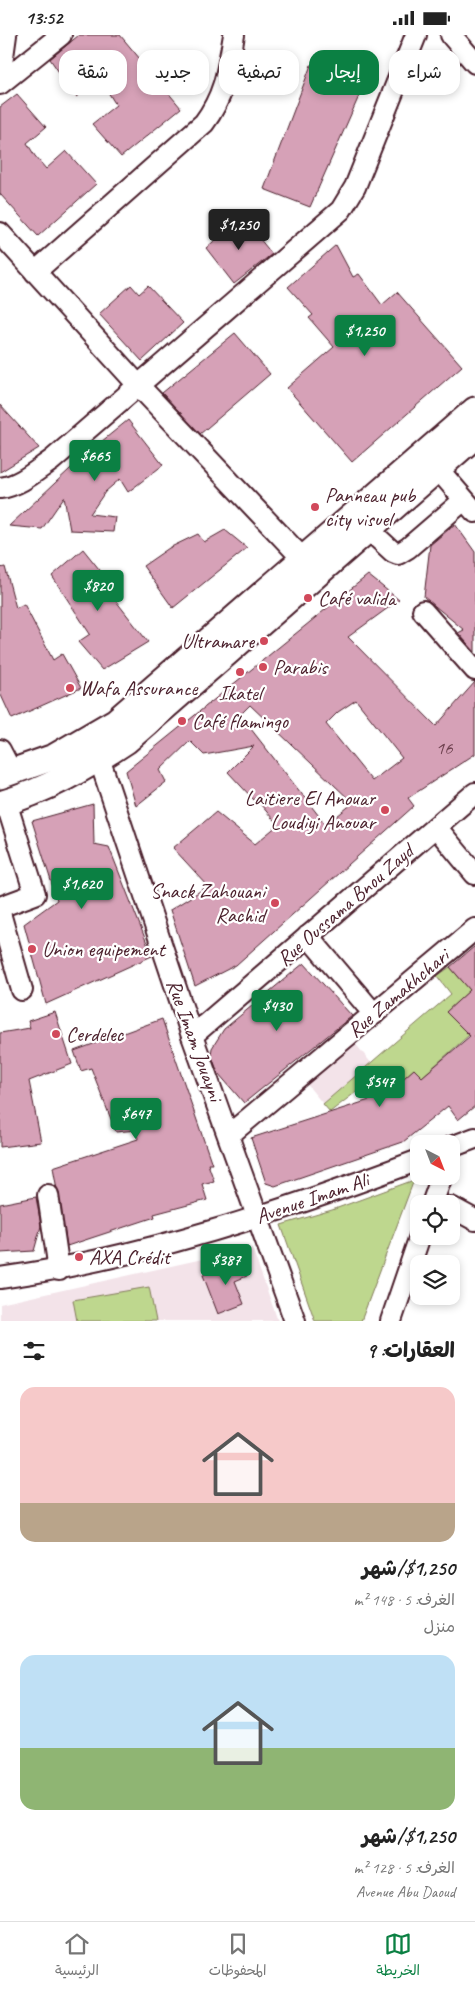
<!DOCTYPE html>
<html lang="ar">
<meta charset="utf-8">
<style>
:root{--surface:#fff;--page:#f2f2f2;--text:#222;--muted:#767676;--line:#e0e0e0;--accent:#0b8043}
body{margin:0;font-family:Caveat,"Playpen Sans Arabic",sans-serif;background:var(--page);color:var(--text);direction:rtl;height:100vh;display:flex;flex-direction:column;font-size:19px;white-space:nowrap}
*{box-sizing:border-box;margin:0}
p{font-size:16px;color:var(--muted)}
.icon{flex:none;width:28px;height:28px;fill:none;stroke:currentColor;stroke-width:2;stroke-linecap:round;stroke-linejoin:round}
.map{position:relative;height:1286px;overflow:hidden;direction:ltr}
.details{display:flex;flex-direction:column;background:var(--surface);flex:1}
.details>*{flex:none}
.guide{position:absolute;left:15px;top:15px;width:445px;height:45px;direction:rtl;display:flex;gap:10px}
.needle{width:32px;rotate:138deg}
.buttons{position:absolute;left:410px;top:1100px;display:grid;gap:10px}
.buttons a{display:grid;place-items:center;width:50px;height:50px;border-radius:10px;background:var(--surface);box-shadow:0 2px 8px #0003;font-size:25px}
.price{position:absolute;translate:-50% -42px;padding:0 11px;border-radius:5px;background:var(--accent);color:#fff;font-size:16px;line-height:32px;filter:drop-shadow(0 1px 2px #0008)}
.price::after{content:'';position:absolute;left:50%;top:30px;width:15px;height:11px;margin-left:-8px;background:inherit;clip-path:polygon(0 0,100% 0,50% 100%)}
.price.on{background:#222;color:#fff}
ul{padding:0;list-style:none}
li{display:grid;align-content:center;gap:10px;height:265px;padding:0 20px}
li span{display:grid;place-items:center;height:155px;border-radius:15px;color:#555}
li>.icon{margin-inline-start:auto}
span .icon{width:90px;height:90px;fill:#fffc;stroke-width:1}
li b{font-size:21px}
h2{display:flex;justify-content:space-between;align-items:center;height:60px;padding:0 20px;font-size:21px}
.chip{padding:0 18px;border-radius:15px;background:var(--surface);box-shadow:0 2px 8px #0003;font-size:18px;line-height:45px}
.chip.on{background:var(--accent);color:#fff}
.status{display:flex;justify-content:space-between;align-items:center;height:35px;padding:0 25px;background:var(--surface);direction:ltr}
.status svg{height:14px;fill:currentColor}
.tabs{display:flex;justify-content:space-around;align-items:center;height:70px;border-top:1px solid var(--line);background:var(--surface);font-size:14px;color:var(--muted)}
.tabs a{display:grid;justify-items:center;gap:2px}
.tabs .on{color:var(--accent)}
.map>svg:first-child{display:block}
</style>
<div class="status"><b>13:52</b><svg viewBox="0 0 49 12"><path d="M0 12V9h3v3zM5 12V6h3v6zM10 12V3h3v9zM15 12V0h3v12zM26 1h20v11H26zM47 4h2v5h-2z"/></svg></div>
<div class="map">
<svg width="475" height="1286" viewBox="0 0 475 1286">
<rect width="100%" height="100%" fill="#fff"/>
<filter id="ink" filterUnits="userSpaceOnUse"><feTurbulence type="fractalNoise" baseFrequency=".02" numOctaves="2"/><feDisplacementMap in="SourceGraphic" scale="10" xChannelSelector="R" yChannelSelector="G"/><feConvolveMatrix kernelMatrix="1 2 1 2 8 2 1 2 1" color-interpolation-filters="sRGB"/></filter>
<g filter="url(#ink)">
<g fill="#f3e3e9">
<polygon points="354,1007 372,1029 323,1069 305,1047"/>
<polygon points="252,1213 278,1286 0,1286 0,1269"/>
</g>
<g fill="#bed78e" stroke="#847b5c">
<polygon points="450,932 470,955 446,977 469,1000 422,1042 414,1034 396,1050 382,1037 330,1077 323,1069 451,959 437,941"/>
<polygon points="414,1145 361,1286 315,1286 281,1190 332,1175"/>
<polygon points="149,1252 156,1286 77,1286 73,1265"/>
</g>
<g fill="#d6a1b7" stroke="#4a1f2b" fill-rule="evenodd">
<polygon points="79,0 120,0 181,73 121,122 92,89 116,70 100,44 76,62 50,24"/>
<polygon points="311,30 371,34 310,172 264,154"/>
<polygon points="17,59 46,92 27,108 35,121 46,134 66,116 96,149 38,201 0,159 0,72"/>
<polygon points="242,182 272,219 234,249 206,213"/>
<polygon points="336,210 353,242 359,239 382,270 397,257 462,331 352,427 287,353 334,312 309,283 313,280 288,252"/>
<polygon points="131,250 139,259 148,251 183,288 142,326 99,279"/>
<polygon points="235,298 270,339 200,399 162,358"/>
<polygon points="0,370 39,413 0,437"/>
<polygon points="128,385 163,430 128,457 120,444 105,457 90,479 115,482 113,497 70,495 64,462 42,494 9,491 85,420"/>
<polygon points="455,489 475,517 475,617 458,598 464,595 424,562 430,510"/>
<polygon points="225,495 247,513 173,573 143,531 169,513 198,499 204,507"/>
<polygon points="83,514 103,539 98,543 148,607 102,635 78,607 90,599 52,541"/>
<polygon points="5,532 16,573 24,569 53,625 62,619 81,653 12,684 0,658 0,533"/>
<path d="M 368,540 L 399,565 L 348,602 L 436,691 L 475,647 L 475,719 L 408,763 L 414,771 L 236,930 L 195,951 L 170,875 L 208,851 L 173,813 L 216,777 L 255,809 L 278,790 L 255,763 L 254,765 L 228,737 L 254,711 L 204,720 L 190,706 L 160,735 L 166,747 L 136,771 L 126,736 ZM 356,665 L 402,723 L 372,746 L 326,689 L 338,677 ZM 250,670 L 353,768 L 326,790 L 240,680 Z"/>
<polygon points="93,769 94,809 109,812 152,921 46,969 24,889 57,865 32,786"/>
<polygon points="475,911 475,1071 458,1085 448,1071 403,1107 275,1151 266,1148 251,1103 385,1060 414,1034 422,1042 470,1001 446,977 470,955 450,932"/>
<polygon points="304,928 352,981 244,1068 218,1038 211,1019 212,1013 224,994"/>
<polygon points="55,977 72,1029 29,1046 41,1107 0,1112 0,998 30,993 28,986"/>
<polygon points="162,984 212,1129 208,1129 214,1146 202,1149 207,1165 154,1179 155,1182 67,1211 53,1132 138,1104 136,1095 116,1097 91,1033 81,1036 74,1016"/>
<polygon points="36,1162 41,1191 34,1216 0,1218 0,1169"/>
<polygon points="241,1225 247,1241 235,1246 244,1269 218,1279 203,1240"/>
</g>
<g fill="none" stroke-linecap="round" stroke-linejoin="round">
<defs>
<g id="minor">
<polyline points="451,0 475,28"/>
<polyline points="0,43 6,0"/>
<polyline points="0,49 61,0"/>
<polyline points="0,198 139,351 303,524"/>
<path d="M 35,237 L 204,88 C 225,60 228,34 234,0"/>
<polyline points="437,433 475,477"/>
<path d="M 0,453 C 19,451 36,436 52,425 L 341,175 L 355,152 L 416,0"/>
<polyline points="368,494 393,517 398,519 408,513 464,465"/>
<polyline points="423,576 475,635"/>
<polyline points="0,715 12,738"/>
<polyline points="99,723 192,1001 295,1286"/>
<polyline points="436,792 475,839"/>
<polyline points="0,872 35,859 6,767"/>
<polyline points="0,878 22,955"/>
<polyline points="308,901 374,979"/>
<polyline points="192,1001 475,758"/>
<polyline points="229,1100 475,894"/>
<polyline points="451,1112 475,1103"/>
<polyline points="48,1160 59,1235"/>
<polyline points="432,1169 442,1141"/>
<polyline points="451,1172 475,1185"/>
<path d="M 0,1243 C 144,1223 283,1176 419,1125"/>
<polyline points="391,1286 420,1201"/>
</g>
<g id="major">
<polyline points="0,741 54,722 116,686 475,375"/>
<path d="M 0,769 C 46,756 87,732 126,706 L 475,401"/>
</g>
</defs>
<use href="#minor" stroke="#4a1f2b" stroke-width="24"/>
<use href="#major" stroke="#4a1f2b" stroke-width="29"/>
<use href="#minor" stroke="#fff" stroke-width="20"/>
<use href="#major" stroke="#fff" stroke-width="25"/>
</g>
</g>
<g fill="#d1495b" stroke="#fff" stroke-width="2">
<circle cx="315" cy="472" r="5"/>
<circle cx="308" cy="563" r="5"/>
<circle cx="264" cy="606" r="5"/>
<circle cx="263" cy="632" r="5"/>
<circle cx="240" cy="637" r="5"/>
<circle cx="70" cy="653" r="5"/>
<circle cx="182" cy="686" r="5"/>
<circle cx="385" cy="775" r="5"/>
<circle cx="275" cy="868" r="5"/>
<circle cx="32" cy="914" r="5"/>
<circle cx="56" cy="999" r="5"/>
<circle cx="79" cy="1222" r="5"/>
</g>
<g text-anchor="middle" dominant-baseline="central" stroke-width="4.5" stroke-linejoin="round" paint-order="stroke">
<g font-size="19" fill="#6d404e">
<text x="444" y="713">16</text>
</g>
<g font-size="21" fill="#4a1f2b" stroke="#fff" text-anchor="start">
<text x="325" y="460">Panneau pub<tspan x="325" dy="24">city visuel</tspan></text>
<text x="318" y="563">Café valida</text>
<text x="254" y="606" text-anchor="end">Ultramare</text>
<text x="273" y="632">Parabis</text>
<text x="80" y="653">Wafa Assurance</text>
<text x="240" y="658" text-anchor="middle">Ikatel</text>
<text x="192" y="686">Café flamingo</text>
<text x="375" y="763" text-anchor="end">Laitiere El Anouar<tspan x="375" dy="24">Loudiyi Anouar</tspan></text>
<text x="265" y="856" text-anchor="end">Snack Zahouani<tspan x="265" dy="24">Rachid</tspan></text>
<text x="42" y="914">Union equipement</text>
<text x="66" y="999">Cerdelec</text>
<text x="89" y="1222">AXA Crédit</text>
</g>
<g font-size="21" fill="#4a1f2b" stroke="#fff">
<text transform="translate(345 870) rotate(-41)">Rue Oussama Bnou Zayd</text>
<text transform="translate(398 958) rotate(-40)">Rue Zamakhchari</text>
<text transform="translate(195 1005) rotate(70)">Rue Imam Jouayni</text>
<text transform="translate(312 1163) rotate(-19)">Avenue Imam Ali</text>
</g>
</g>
</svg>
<div class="buttons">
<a><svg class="needle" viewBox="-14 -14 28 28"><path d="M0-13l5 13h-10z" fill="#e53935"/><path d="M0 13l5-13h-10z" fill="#767676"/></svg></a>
<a><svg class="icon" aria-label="locate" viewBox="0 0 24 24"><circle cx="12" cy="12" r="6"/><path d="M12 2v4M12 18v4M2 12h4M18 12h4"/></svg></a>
<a><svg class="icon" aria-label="layers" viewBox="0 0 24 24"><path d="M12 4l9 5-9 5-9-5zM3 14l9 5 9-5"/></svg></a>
</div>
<b class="price on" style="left:239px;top:216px">$1,250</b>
<b class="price" style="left:365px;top:322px">$1,250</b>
<b class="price" style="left:95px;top:447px">$665</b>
<b class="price" style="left:98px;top:577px">$820</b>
<b class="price" style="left:82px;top:875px">$1,620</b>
<b class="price" style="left:277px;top:997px">$430</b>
<b class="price" style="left:380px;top:1073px">$547</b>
<b class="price" style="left:136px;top:1105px">$647</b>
<b class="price" style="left:226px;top:1251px">$387</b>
<div class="guide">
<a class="chip">شراء</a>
<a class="chip on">إيجار</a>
<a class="chip">تصفية</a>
<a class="chip">جديد</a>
<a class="chip">شقة</a>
</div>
</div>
<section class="details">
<h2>العقارات: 9<svg class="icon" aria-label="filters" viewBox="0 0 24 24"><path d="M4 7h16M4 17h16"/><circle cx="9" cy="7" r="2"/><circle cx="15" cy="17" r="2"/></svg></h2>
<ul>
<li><span style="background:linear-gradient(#f6c9c9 75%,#b9a48a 0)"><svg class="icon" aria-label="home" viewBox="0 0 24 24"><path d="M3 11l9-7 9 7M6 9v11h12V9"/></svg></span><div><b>$1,250/شهر</b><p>الغرف: 5 · 148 m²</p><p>منزل</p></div></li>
<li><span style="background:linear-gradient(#bfe0f5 60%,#8fb573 0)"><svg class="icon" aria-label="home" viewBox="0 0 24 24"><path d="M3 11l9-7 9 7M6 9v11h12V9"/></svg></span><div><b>$1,250/شهر</b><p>الغرف: 5 · 128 m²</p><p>Avenue Abu Daoud</p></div></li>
</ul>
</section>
<nav class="tabs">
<a class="on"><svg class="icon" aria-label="map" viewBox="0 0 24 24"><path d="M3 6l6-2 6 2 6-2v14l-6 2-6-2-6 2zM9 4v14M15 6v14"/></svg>الخريطة</a>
<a><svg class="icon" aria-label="saved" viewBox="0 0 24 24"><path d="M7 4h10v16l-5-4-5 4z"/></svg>المحفوظات</a>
<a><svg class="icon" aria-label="home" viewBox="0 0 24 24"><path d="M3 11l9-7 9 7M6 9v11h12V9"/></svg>الرئيسية</a>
</nav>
